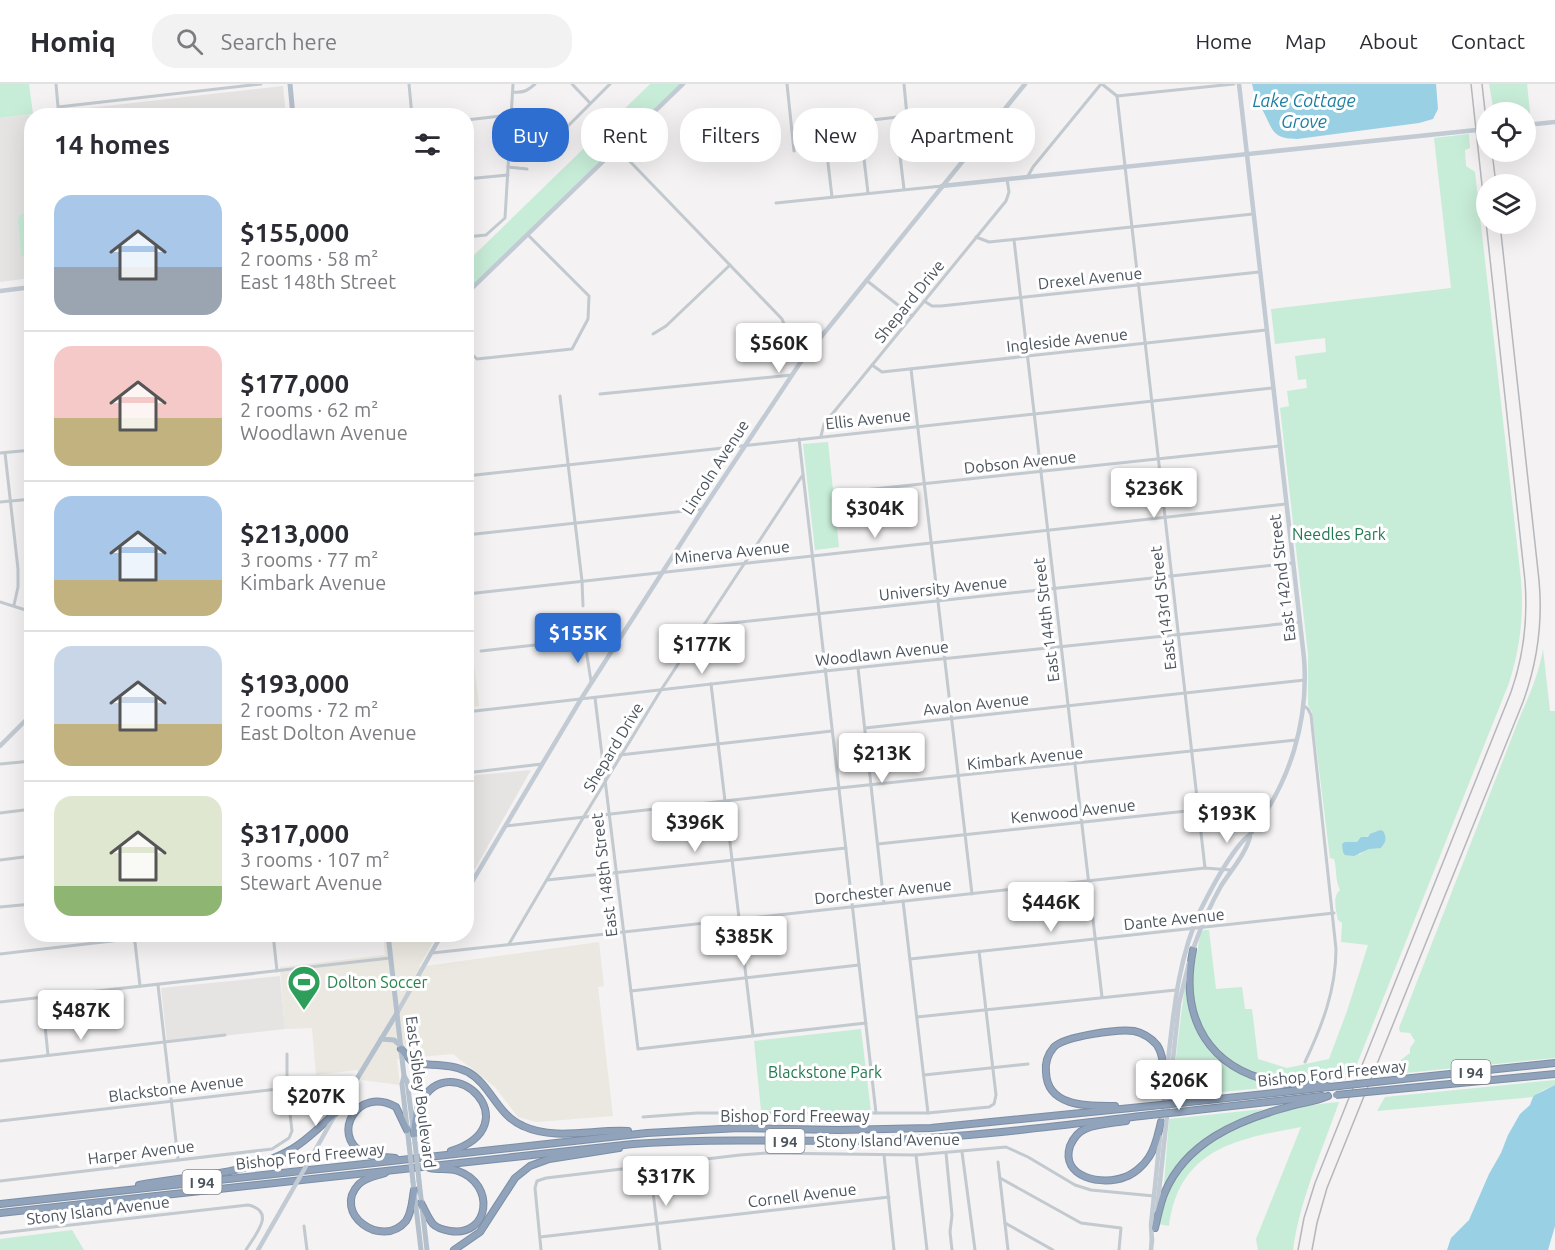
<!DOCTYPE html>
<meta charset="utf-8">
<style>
:root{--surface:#fff;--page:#f2f2f3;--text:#2b2b33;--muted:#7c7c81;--line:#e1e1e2;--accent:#2f6ed1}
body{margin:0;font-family:Ubuntu,sans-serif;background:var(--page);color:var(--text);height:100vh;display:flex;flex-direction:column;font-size:22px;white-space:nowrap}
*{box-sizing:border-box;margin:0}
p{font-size:20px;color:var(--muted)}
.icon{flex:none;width:33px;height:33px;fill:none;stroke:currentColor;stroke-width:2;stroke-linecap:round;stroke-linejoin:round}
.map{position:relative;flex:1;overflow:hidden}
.panel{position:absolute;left:24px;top:24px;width:450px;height:834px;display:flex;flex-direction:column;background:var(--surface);border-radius:24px;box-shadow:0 6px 24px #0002}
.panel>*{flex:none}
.guide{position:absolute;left:492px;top:24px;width:570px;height:54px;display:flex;gap:12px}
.buttons{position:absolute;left:1476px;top:18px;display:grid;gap:12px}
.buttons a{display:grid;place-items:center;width:60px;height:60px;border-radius:50%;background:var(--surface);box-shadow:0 6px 24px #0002;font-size:30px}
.price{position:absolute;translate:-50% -51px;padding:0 14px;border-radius:6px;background:#fff;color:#222;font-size:20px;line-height:39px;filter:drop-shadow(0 2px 3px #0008)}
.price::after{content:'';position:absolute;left:50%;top:36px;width:18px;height:14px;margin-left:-9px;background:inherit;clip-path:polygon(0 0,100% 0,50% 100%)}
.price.current{background:var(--accent);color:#fff}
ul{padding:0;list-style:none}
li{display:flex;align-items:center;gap:18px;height:150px;padding:0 30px}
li+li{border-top:2px solid var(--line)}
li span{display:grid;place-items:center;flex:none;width:168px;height:120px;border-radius:18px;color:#555}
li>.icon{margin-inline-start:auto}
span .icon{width:72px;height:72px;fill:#fffc;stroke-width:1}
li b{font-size:26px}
h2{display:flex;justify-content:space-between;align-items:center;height:72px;padding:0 30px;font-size:26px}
.tag{padding:0 21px;border-radius:24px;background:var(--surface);box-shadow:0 6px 24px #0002;font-size:21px;line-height:54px}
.tag.current{background:var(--accent);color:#fff}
header{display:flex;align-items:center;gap:36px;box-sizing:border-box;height:84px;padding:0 30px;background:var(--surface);border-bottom:2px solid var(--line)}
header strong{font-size:28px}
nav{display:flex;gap:33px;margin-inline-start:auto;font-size:21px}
.search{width:420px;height:54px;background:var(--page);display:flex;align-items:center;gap:15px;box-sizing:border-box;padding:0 21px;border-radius:24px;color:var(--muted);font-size:22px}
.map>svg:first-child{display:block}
</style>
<header>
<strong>Homiq</strong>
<div class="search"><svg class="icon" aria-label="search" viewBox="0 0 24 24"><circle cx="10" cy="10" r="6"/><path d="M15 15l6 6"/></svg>Search here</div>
<nav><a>Home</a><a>Map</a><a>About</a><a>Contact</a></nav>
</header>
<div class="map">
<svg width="1555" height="1166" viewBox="0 0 1555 1166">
<rect width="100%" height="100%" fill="#f4f2f2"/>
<g fill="#eae8e0">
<polygon points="466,510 479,622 467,624 466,624"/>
<polygon points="383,851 437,851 419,883 599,858 604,902 598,903 613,1032 536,1038 518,1033 495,1003 453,970 397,975 400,1001 362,996 357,986 316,991 312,944 285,945 280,883 385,871"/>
</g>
<g fill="#e5e4e3">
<polygon points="283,2 286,31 32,32 31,194 0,198 0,34"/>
<polygon points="531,686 467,799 467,692"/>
<polygon points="280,892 285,945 167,958 161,904"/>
</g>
<g fill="#c7ecd7" fill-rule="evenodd">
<polygon points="0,0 29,0 33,30 0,34"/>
<polygon points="650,0 682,0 470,206 467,202 467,178"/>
<polygon points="1489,0 1527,0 1531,37 1526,37 1526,28 1494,28"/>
<path d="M 1469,50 L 1470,64 L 1465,66 L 1466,82 L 1475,88 L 1521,496 C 1524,531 1520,565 1509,599 L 1351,995 C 1330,997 1308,1000 1286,997 C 1241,991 1199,963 1192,914 C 1189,892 1198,872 1200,850 L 1204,846 L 1209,846 L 1216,905 L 1242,903 L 1245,925 L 1252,925 L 1258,975 L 1287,984 L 1329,975 L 1347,927 L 1368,861 L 1341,858 L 1342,839 L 1338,836 C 1336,826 1332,813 1340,806 C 1335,796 1337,785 1334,775 L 1330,774 L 1312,628 L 1308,621 L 1308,570 L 1280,324 L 1289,322 L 1287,307 L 1307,304 L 1306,295 L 1298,296 L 1295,272 L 1326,268 L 1325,254 L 1275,260 L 1271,225 L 1451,204 L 1434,54 ZM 1380,746 C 1384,753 1388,757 1381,764 L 1369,764 L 1359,771 L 1352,758 L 1357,758 Z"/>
<polygon points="31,129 31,171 21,172 18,135 21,130"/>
<polygon points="828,358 839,463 815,466 803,360"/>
<path d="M 1543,565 L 1550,627 L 1555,627 L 1555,974 L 1395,990 L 1398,978 L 1410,969 L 1410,964 L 1415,957 L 1410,949 L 1400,948 L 1399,944 L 1519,635 C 1529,612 1539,590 1543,565 Z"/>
<path d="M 1185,900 C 1188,907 1187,918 1189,927 C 1200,968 1235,990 1274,1000 L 1273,1003 L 1171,1013 Z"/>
<polygon points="861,945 871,1028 761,1026 754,957"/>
<polygon points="1555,996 1555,1001 1543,1006 1533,1013 1377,1027 1385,1013"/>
<path d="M 1339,1018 C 1322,1067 1300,1115 1293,1166 L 1258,1166 L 1256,1155 L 1301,1043 C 1234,1055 1179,1066 1169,1142 L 1158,1140 C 1163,1125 1167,1108 1176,1093 C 1208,1040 1282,1023 1339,1018 Z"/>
<polygon points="1264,1025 1220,1045 1204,1055 1189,1068 1164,1101 1169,1035"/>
<polygon points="72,1146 84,1166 0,1166 0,1155"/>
</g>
<g fill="#99d0e3">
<path d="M 1252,0 L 1436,0 L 1438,25 L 1433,35 L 1419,39 L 1297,55 C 1272,55 1273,46 1263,27 C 1258,18 1254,10 1252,0 Z"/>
<path d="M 1380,746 L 1383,747 C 1387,753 1386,759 1381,764 L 1369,765 L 1354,772 L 1345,771 L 1343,768 L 1342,760 L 1345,758 L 1357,758 L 1361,753 L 1368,753 L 1370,750 Z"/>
<polygon points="1555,1001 1555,1142 1548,1166 1447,1166 1451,1154 1469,1136 1489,1090 1501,1069 1508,1051 1520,1030 1530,1021 1533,1013 1535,1011"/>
</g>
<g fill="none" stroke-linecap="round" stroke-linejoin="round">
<defs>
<g id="highway">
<path d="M 1193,866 C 1179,935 1209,987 1281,999 C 1298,1002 1315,999 1331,1003"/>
<path d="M 401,965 L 413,979 C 431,982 451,979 468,988 C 491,1001 497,1031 523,1042 C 555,1057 594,1045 628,1047"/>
<polyline points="1412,994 1555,979"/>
<polyline points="1408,1004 1555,990"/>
<polyline points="1180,1019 1339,1002"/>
<path d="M 1115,1022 C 1090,1022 1047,1024 1046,988 C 1045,979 1048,970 1054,963 C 1065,952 1118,945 1134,947 C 1143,949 1151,954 1157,961 C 1166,975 1163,994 1164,1010"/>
<polyline points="1179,1028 1322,1012"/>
<path d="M 1126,1037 C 1113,1039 1096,1040 1085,1045 C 1078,1048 1073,1055 1070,1062 C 1060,1094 1103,1102 1125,1093 C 1134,1090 1144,1081 1149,1073 C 1156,1063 1158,1050 1161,1038"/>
<path d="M 414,1050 C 415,1039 416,1028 421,1018 C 451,961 532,1041 451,1067"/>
<path d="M 395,1074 C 384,1072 373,1074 363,1069 C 330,1051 358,1001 396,1023 L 407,1046"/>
<path d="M 385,1089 C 377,1092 366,1093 359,1100 C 331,1129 382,1166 406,1137 C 412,1128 412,1117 414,1106"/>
<path d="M 139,1101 C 190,1091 245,1092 292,1065 C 309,1055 323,1040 338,1026"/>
<path d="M 421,1119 C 425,1126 428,1134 433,1140 C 437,1144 444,1146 450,1147 C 490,1153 496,1100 458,1087 C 449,1084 439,1086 430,1084"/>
<polyline points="0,1120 647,1049 739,1044 838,1046 931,1044 1151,1022"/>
<path d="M 0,1129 L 633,1060 C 718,1053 803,1059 888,1056 C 975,1053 1063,1041 1150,1031"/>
<path d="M 1155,1144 C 1158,1132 1160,1119 1165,1108 C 1186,1059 1236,1037 1284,1024 C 1300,1019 1314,1018 1328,1012"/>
<polyline points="454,1166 480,1148 515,1094 530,1082 549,1075 619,1064"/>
</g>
</defs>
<use href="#highway" stroke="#7b8ea6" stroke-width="8"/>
<g stroke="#c2c9cf" stroke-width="3">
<polyline points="56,0 58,23 261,0"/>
<polyline points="409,0 412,32"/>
<polyline points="572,0 590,19"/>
<polyline points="787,0 794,67"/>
<polyline points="1102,0 1117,12 1234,0"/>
<path d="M 513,8 C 523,9 527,7 535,0"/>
<polyline points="1117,12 1205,784"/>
<polyline points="466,36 511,31"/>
<polyline points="792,45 907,32 904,0"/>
<polyline points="561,49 610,0"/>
<polyline points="617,64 782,235 800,279"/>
<polyline points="900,72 904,105"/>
<polyline points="864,75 868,109"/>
<polyline points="828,79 832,113"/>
<polyline points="508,83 527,85"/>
<polyline points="1028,92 1033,83 1101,0"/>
<polyline points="466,95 508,91"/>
<polyline points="776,119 942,102"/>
<polyline points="466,153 486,151 505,134 513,0"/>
<polyline points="976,153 989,158 1253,130"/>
<polyline points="1014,156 1102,913"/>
<polyline points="866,196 912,232"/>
<polyline points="924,217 932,222 941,222 1259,188"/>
<polyline points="653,250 666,242 730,181"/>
<polyline points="466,265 477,275 572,265 588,235 589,212 528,151"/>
<polyline points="872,281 882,288 1266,246"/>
<polyline points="911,285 972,810"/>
<polyline points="600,310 792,291"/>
<polyline points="560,312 582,497 583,522"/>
<polyline points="821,352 824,340 1006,117 1009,108 1007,95"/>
<polyline points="799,355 876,1029"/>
<polyline points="0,369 32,366"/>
<polyline points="5,369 18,485 18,503 14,521"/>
<polyline points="466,392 1272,304"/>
<polyline points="836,409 1279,362"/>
<polyline points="0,418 32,415"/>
<polyline points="466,451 703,425"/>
<polyline points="466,505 470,535"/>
<polyline points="467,510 1286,420"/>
<polyline points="0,518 32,528"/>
<polyline points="703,542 1293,479"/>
<polyline points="481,567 581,556 585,559 591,597"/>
<polyline points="858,584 884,819"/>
<polyline points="711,600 753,951"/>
<polyline points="595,614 638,965 866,939"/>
<path d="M 1304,622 L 1308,625 L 1311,631 L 1336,865 C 1336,906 1322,942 1305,978"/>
<polyline points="466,628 825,587 1300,538"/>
<polyline points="865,644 1305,596"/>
<polyline points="602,673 832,647"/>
<polyline points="0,680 32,677"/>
<polyline points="466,689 542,680"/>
<polyline points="0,729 32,725"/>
<polyline points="506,742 839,704 1296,656"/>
<polyline points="878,760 1271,718"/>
<polyline points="0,776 32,772"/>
<polyline points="547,796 846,764"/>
<polyline points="903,817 928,1029"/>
<polyline points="0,823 32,820"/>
<polyline points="134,850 140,902"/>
<polyline points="273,850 277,887"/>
<polyline points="509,860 583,734 661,606 802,392"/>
<polyline points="432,869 1205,784 1230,786"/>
<polyline points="0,870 172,850"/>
<polyline points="910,875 1334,829"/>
<polyline points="158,901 178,1075"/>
<polyline points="631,907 859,881"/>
<polyline points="42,913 48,971"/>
<polyline points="0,918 390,874"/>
<polyline points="917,933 1176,906"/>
<polyline points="0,977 225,951"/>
<polyline points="924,991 1028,980"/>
<polyline points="643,1033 697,1029 928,1029 989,1023 994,1020 996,1011 979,867"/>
<polyline points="0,1037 356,996"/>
<polyline points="962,1068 975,1166"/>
<polyline points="946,1069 952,1131 950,1148 952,1166"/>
<polyline points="884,1071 894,1166"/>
<polyline points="916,1071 927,1166"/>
<polyline points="998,1078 1008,1166"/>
<polyline points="650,1083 660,1166"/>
<polyline points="1000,1094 1081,1139 1121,1144 1119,1166"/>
<polyline points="0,1097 272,1065 289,1054 292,1047 287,1004 287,970"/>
<polyline points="1005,1139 1053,1166"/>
<polyline points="304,1142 307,1166"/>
<path d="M 0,1149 L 248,1121 C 277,1127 255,1151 246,1166"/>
<polyline points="540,1153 889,1113"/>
<polyline points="541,1166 535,1104 537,1097 546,1094 740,1071 766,1069 916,1071 1006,1063 1028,1073 1075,1101 1091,1106 1154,1112"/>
</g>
<g stroke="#c2cad3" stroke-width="4.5">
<polyline points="1526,41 1555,38"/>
<polyline points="942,102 1486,45"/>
<polyline points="0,207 32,203"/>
<polyline points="466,210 683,0"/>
<polyline points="0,662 32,630"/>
<polyline points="466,808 581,615 703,425 800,279 1025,0"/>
<path d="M 1192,868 C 1200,845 1209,823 1221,802 C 1231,786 1245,771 1250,753"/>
<polyline points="393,900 404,905 411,902"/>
<polyline points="397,929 442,850"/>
<path d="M 1166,994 C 1173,937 1176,878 1201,825 C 1212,803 1225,778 1241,759 C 1244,755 1248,753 1251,749 C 1290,699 1309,637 1304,574 L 1239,0"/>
<polyline points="1162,1033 1165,1008"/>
<polyline points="313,1070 335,1031"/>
<polyline points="1157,1126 1179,919 1189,879"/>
<polyline points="1152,1158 1151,1141 1160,1053"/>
<polyline points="258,1166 289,1112"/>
<polyline points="1151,1166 1152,1155"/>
</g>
<g stroke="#b5c0cd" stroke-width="5">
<polyline points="290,0 293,32"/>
<polyline points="388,850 404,992 407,997 415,1059"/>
<polyline points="381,955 394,956 401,962"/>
<polyline points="404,992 402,1000 409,1060"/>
<polyline points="338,1026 397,929"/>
<polyline points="419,1097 427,1166"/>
<polyline points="413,1098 421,1166"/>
</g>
<use href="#highway" stroke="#90a3ba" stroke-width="6"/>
<g stroke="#b5b7bb" stroke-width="1.5">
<polyline points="1482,0 1486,36"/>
<polyline points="1492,68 1496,100"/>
<path d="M 1298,1166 L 1304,1134 L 1315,1099 L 1511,608 C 1524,571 1528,536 1525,497 L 1471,0"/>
<path d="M 1312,1166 L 1317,1139 L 1327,1104 L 1523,618 C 1538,577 1543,539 1539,496 L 1500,140"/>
</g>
<defs>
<g id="highway-bridge">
<polyline points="1339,1002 1412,994"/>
<polyline points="1336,1011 1408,1004"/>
<polyline points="1151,1022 1180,1019"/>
<polyline points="1150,1031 1179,1028"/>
</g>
</defs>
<use href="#highway-bridge" stroke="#7b8ea6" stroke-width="8" stroke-linecap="butt"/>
<polyline stroke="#c2cad3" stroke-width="4.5" points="289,1112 313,1070"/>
<g stroke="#b5c0cd" stroke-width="5">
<polyline points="415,1059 419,1097"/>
<polyline points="409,1060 413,1098"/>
</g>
<use href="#highway-bridge" stroke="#90a3ba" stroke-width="6"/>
</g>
<defs>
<symbol id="stadium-pin" viewBox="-11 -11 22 30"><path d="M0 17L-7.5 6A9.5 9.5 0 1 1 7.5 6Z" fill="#2e9e5b" stroke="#fff"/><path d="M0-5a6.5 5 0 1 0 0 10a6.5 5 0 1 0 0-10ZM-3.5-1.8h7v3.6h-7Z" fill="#fff"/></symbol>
</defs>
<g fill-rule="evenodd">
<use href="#stadium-pin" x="285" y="879" width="38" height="52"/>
</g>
<g text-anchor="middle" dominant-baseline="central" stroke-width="6" stroke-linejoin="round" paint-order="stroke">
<g fill="#fff" stroke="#82878e" stroke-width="1.5">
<rect x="1451.5" y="976" width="39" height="24" rx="4.5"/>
<rect x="765.5" y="1045" width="39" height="24" rx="4.5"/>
<rect x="182.5" y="1086" width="39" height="24" rx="4.5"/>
</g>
<g font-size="15" font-weight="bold" fill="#4c545e">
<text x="1471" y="988">I 94</text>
<text x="785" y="1057">I 94</text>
<text x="202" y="1098">I 94</text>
</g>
<g font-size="16" fill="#4c545e" stroke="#fff">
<text transform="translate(1090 194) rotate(-6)">Drexel Avenue</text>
<text transform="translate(909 217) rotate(-51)">Shepard Drive</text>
<text transform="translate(1067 256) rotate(-6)">Ingleside Avenue</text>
<text transform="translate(868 335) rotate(-6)">Ellis Avenue</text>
<text transform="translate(1020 378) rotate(-6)">Dobson Avenue</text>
<text transform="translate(715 383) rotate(-57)">Lincoln Avenue</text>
<text transform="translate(732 468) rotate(-6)">Minerva Avenue</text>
<text transform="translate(1282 494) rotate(-97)">East 142nd Street</text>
<text transform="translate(943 504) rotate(-6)">University Avenue</text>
<text transform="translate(1163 524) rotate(-97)">East 143rd Street</text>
<text transform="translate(1046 536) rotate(-97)">East 144th Street</text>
<text transform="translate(882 569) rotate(-6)">Woodlawn Avenue</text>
<text transform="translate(976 620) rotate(-6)">Avalon Avenue</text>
<text transform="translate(613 663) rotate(-59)">Shepard Drive</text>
<text transform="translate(1025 674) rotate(-6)">Kimbark Avenue</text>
<text transform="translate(1073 727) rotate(-6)">Kenwood Avenue</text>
<text transform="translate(604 791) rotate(-97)">East 148th Street</text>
<text transform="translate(883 807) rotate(-6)">Dorchester Avenue</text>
<text transform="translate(1174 835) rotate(-6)">Dante Avenue</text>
<text transform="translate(1332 989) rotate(-6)">Bishop Ford Freeway</text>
<text transform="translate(176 1004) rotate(-7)">Blackstone Avenue</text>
<text transform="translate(421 1008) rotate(83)">East Sibley Boulevard</text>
<text x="795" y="1032">Bishop Ford Freeway</text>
<text transform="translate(888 1056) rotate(-1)">Stony Island Avenue</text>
<text transform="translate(141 1068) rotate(-7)">Harper Avenue</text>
<text transform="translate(310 1072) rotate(-6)">Bishop Ford Freeway</text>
<text transform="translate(802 1111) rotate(-7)">Cornell Avenue</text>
<text transform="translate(98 1126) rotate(-7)">Stony Island Avenue</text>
</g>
<g font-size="16" fill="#237952" stroke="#fff">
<text x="1339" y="450">Needles Park</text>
<text x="825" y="988">Blackstone Park</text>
</g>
<g font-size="16" fill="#27864d" stroke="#fff" text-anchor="start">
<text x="327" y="898">Dolton Soccer</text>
</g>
<g font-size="18" font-style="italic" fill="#1d7e9f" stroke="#fff">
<text x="1304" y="16">Lake Cottage<tspan x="1304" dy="21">Grove</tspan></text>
</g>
</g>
</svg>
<div class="buttons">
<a><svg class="icon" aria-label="locate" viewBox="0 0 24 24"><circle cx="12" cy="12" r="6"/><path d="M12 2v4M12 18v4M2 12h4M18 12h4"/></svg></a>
<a><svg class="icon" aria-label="layers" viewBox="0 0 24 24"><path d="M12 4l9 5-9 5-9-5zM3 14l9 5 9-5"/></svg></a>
</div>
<b class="price" style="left:779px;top:290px">$560K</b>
<b class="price" style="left:1154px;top:435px">$236K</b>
<b class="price" style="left:875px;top:455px">$304K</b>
<b class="price current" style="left:578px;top:580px">$155K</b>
<b class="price" style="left:702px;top:591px">$177K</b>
<b class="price" style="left:882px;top:700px">$213K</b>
<b class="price" style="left:1227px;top:760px">$193K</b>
<b class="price" style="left:695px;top:769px">$396K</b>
<b class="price" style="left:1051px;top:849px">$446K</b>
<b class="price" style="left:744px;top:883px">$385K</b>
<b class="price" style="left:81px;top:957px">$487K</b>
<b class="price" style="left:1179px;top:1027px">$206K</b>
<b class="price" style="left:316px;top:1043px">$207K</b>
<b class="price" style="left:666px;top:1123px">$317K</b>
<div class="guide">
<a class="tag current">Buy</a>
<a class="tag">Rent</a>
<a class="tag">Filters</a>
<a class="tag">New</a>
<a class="tag">Apartment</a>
</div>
<section class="panel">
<h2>14 homes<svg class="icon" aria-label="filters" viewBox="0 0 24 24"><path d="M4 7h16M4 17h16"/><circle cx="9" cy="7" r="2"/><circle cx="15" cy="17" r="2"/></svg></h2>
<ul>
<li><span style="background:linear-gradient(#a9c7e8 60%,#9aa5b1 0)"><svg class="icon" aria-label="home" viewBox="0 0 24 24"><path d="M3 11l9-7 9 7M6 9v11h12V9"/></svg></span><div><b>$155,000</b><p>2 rooms · 58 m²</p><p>East 148th Street</p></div></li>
<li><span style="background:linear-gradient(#f6c9c9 60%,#c2b280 0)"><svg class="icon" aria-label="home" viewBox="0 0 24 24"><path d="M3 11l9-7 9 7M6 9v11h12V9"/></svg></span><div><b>$177,000</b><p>2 rooms · 62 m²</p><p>Woodlawn Avenue</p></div></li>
<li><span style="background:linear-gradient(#a9c7e8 70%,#c2b280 0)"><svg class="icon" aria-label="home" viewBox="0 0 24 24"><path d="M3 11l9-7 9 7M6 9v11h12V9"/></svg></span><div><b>$213,000</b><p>3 rooms · 77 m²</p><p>Kimbark Avenue</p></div></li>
<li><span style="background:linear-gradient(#c9d6e8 65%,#c2b280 0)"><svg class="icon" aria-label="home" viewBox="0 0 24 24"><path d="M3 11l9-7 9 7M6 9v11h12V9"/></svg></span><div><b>$193,000</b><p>2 rooms · 72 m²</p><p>East Dolton Avenue</p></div></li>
<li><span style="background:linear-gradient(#dfe7d0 75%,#8fb573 0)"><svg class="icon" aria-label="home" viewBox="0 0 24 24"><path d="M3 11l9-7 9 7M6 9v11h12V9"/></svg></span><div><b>$317,000</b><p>3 rooms · 107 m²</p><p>Stewart Avenue</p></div></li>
</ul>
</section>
</div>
